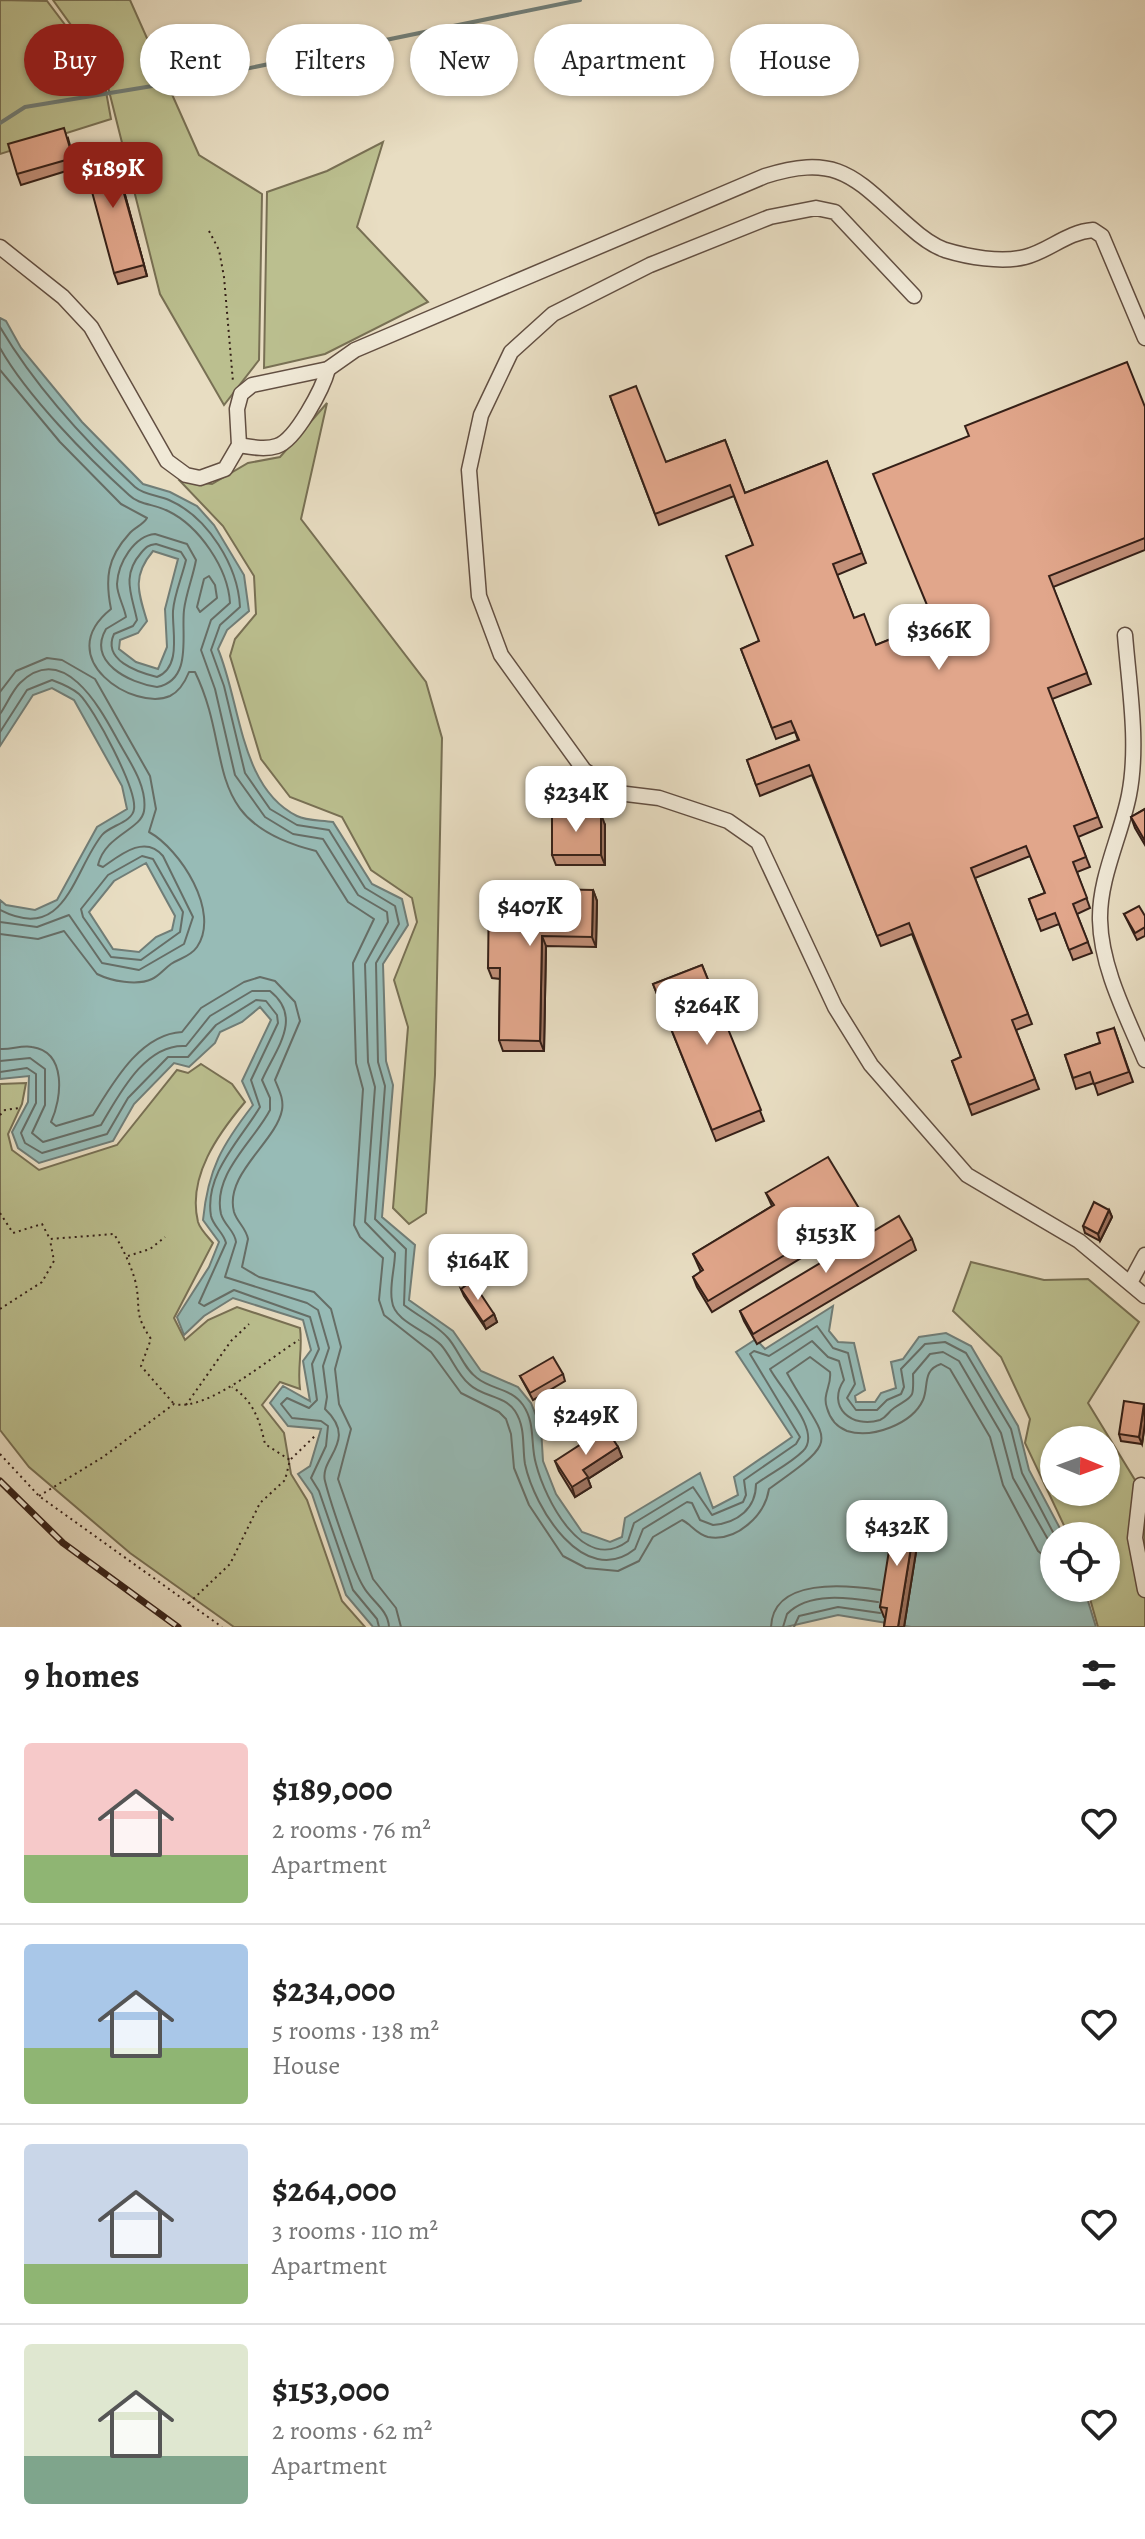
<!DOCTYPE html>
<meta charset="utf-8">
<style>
:root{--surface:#fff;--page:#f2f2f2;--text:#222;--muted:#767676;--line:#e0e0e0;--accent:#8f2418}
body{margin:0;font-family:Alegreya,serif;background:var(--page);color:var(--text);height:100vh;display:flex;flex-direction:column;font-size:30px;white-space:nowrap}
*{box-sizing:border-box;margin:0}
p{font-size:26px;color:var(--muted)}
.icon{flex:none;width:44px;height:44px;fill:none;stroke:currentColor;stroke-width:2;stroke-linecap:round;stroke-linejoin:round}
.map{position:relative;height:1627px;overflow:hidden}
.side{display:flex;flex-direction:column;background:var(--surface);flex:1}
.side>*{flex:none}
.hud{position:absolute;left:24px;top:24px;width:1098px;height:72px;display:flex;gap:16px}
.needle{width:52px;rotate:91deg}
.fabs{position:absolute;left:1040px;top:1426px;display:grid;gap:16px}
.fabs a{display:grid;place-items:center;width:80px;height:80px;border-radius:50%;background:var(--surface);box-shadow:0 2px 6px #0004;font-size:40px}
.price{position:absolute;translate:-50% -68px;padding:0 18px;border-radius:16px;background:#fff;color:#222;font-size:26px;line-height:52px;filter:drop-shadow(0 2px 4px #0008)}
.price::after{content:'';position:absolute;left:50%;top:48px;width:24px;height:18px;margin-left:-12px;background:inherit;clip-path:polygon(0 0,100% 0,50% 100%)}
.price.on{background:var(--accent);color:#fff}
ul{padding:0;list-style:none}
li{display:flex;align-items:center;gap:24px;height:200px;padding:0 24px}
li+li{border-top:2px solid var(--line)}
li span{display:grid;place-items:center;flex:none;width:224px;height:160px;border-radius:8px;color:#555}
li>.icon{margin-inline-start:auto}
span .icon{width:96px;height:96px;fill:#fffc;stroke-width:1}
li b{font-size:34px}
h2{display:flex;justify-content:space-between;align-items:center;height:96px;padding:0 24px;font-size:34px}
.pill{padding:0 28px;border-radius:36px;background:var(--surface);box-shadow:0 2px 6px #0004;font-size:28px;line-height:72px}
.pill.on{background:var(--accent);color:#fff}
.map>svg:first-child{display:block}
</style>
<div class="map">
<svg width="1145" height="1627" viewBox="0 0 1145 1627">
<rect width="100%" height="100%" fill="#e8ddc2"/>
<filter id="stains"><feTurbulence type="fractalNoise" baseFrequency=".0025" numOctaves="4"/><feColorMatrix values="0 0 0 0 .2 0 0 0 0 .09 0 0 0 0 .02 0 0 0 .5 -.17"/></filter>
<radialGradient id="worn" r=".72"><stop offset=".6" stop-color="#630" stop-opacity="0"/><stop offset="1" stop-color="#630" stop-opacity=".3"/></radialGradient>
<g fill="#bbbf8f" stroke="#787054" stroke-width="2" fill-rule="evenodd">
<polygon points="0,0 47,1 103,75 111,119 0,154"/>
<polygon points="53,0 130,0 199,155 262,194 259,360 224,405 160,294 104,71"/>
<polygon points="383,142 357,227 428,302 325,354 264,368 267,192 327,171"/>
<polygon points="327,403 301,519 426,682 442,738 435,1075 426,1213 409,1224 393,1208 408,1027 394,980 417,922 412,898 371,870 342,817 290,797 261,759 230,656 235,639 256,614 254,576 223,526 180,481 212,484 248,463 280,457"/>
<path d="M 201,1064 L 232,1084 L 245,1102 C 218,1134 187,1177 198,1222 C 200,1229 208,1237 213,1243 L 174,1318 L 185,1340 L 208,1320 L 237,1307 L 300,1328 C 303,1350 297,1367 300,1389 L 280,1382 L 262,1405 L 284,1433 L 291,1474 L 307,1500 L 342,1601 L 365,1627 L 234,1627 L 130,1553 L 29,1467 L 0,1430 L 0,1084 L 26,1083 L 22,1104 L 8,1134 L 12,1150 L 39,1170 L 117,1145 L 177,1070 L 188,1073 Z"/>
<path d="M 971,1262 L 1044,1280 L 1088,1279 L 1139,1322 L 1088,1403 L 1135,1480 L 1145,1481 L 1145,1627 L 1098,1627 L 1087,1588 L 1106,1588 L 1106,1536 L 1069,1536 L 1025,1443 L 1030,1419 L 1001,1357 L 953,1311 ZM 1054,1440 L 1106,1440 L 1106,1492 L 1054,1492 Z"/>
</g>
<path fill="#97bbb6" stroke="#707d77" stroke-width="2" fill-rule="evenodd" d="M 0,318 L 6,321 L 21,348 L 82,422 L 143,484 L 170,492 L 197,506 L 214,525 L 244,575 L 249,611 L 227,630 L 218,649 C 241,704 240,788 297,816 C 307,821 322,820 333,822 L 372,884 L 402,899 L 408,925 L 383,964 L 386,1061 L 393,1085 L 382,1217 L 415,1245 L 409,1300 L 453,1331 L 481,1371 L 518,1387 L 531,1403 L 541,1428 L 543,1461 L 556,1494 L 582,1532 L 610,1542 L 622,1537 L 625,1518 L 700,1473 L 713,1508 L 738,1495 L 734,1477 L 792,1437 L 736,1352 L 756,1339 L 765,1349 L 833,1306 L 829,1331 L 838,1342 L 854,1343 L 865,1390 L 855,1396 L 856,1402 L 875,1402 L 881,1393 L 896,1388 L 891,1362 L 903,1359 L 919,1337 L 946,1333 L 971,1346 L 1018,1426 L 1029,1470 L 1064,1536 L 1054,1536 L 1054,1588 L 1084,1588 L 1096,1627 L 911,1627 L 838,1615 L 786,1627 L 373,1627 L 346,1595 L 312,1494 L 298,1474 L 310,1466 L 321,1429 L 288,1426 L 270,1403 L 283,1386 L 310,1401 L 303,1361 L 311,1350 L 303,1320 L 233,1298 L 204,1316 L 184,1335 L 177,1317 L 209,1267 L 219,1242 L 203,1220 C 208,1169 222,1145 253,1105 L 242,1081 L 271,1020 L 260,1007 L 242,1022 L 220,1032 L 215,1043 L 189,1067 L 174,1063 L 134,1104 L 113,1141 L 39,1163 L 18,1148 L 12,1132 L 28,1102 L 29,1076 L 0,1079 L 0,900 L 6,905 L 35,910 L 57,900 L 97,827 L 127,809 L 122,786 L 74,700 L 52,688 L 33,695 L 0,746 ZM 153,551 L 178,559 L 165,609 L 167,647 L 158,669 L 136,662 L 119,649 L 120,640 L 138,633 L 147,621 C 138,592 132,576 153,551 ZM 146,863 L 175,916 L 172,930 L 156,937 L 139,952 L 113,949 L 89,912 L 114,881 Z"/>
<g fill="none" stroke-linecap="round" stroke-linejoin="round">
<g stroke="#666e67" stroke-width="2">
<path d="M 0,327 C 35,386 84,440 135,487 C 144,495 158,495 169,500 C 208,517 238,566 240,607 L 220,625 L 211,650 L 224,686 L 245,773 L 270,809 L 297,825 L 329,830 L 365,888 L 395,906 L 399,924 L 376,963 L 378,1062 L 385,1086 L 375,1219 L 406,1249 L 404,1305 C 418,1316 437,1325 448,1338 C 458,1349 464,1369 477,1378 C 492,1390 511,1388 523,1405 C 536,1424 530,1444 536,1464 C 545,1499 583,1575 628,1541 L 634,1523 L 693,1487 L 712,1515 L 743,1502 L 746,1495 L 744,1480 L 796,1444 L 800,1437 L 750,1354 L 754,1351 L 769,1356 L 817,1326 L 833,1348 L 848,1353 L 855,1384 L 847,1398 L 856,1410 L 877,1410 L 887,1400 L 901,1394 L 904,1387 L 901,1369 L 925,1344 L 945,1342 L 966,1353 L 1011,1429 L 1022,1473 L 1055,1536"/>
<path d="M 0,348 C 27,396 87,457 129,495 C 139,505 155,504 168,511 C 199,526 228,568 230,603 L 211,620 L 201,650 L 215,689 L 235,775 L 265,817 L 293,834 L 323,839 L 358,895 L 387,912 L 388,922 L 365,964 L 368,1062 L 375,1087 L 365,1222 L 395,1253 C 395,1268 389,1286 392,1301 C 394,1322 428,1331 441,1345 C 451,1356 457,1374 469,1384 C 482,1397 504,1395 515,1411 C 526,1428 522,1446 525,1464 C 534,1507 584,1590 635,1549 L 643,1529 L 687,1502 L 692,1503 L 700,1520 L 713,1525 C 738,1523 756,1508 756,1484 C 771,1473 790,1464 803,1451 C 823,1432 780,1388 770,1369 L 812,1341 L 828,1357 L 839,1361 L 844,1380 C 826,1407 852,1429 880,1420 C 887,1417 888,1412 894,1408 C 913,1395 914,1400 913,1374 L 930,1354 L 943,1352 L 959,1361 L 1001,1433 L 1013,1478 L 1054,1550"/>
<path d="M 0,370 L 60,442 L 121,504 L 147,518 C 143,525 135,527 129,534 C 107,558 105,579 111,609 C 50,658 134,712 170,696 C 180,691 185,682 189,672 L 195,672 C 235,754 198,822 316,851 L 348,902 L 374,919 L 353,963 L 356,1063 L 363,1089 L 354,1225 L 360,1237 L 383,1258 L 379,1300 L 384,1315 L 431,1352 L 461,1393 L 499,1412 L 506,1419 L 511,1434 L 514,1468 L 529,1505 L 563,1556 L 586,1568 L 618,1571 L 639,1561 L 653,1537 L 682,1520 C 691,1524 696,1534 708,1537 C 737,1542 765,1515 769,1489 C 845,1435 827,1446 787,1373 L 810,1357 L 830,1372 C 832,1385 822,1394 827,1408 C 830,1419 837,1427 847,1431 C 872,1439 912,1424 923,1400 C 929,1386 922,1370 941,1364 L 950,1369 L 990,1437 L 1003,1485 L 1038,1551 L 1054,1564"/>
<path d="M 155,534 L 187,544 L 196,560 C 193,577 186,593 184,610 C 181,635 193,680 157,687 C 129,683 87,662 106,629 L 126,617 C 124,606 117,595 117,584 C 118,563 134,536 155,534 Z"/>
<path d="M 156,544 L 181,552 L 186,560 C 182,577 174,595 173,611 C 172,631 182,667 157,677 C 137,672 102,660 114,634 L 133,626 L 137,620 C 132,595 121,576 141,553 C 146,547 148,545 156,544 Z"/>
<polygon points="209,576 215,585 217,598 200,612 197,607 204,579"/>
<path d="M 0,692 L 16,671 L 47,658 L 62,660 L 95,679 L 150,776 L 156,809 L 149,832 C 180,849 221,912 197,947 C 190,957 180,958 171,964 C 164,969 159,976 152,979 C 137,986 111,981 97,974 L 64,931 L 38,939 L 0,934"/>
<path d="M 0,714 C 7,704 12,691 20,683 C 63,641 99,706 116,737 C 127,758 148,785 144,811 C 141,830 105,835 98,865 L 103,867 C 120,855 145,834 163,856 L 193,917 L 184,944 L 139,970 L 102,963 L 69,915 L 37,927 L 0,922"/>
<path d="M 0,732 L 27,690 L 52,680 C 60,683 72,688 79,694 C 94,708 137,789 134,809 C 133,822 109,826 102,835 C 73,871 66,944 0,910"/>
<polygon points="142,856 153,859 183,912 180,932 141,960 111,957 83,917 81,909 108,875"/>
<path d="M 0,1049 C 11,1050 21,1045 32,1047 C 67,1052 62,1098 51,1122 L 56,1126 L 93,1115 C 113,1083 140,1034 182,1032 L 201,1008 L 244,982 L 260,977 L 275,981 L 295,1002 L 300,1021 L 275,1080 C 279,1090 284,1099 282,1110 C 276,1142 224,1174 234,1212 C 237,1222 246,1228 248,1239 L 242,1267 L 259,1277 L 314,1292 L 331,1309 L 341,1347 L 335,1369 L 339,1404 L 351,1429 L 338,1479 L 373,1579 L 396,1608 L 401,1627"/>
<path d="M 0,1061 L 30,1058 L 45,1069 L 45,1105 L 32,1133 L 43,1142 L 101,1125 C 119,1095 145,1043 186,1046 L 210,1016 L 252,991 L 270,991 C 304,1018 275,1050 262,1080 L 270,1098 L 270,1110 C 254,1141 212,1174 221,1214 C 224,1225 235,1231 236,1242 L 225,1277 L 307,1303 L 318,1310 L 329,1348 L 323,1366 L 327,1397 L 325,1409 C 359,1441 319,1458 325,1481 C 330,1501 353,1570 363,1586 C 371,1601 388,1609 389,1627"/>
<path d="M 0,1072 L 27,1068 L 36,1074 L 36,1103 L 21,1133 L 25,1143 L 42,1153 L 107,1134 L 128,1098 L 168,1057 L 188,1057 L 216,1025 L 256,1000 L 266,1001 L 277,1015 L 278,1023 L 251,1080 L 260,1107 C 241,1139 204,1174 211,1216 C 213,1226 224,1233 226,1243 L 199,1303 L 204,1306 L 234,1290 L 310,1317 L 319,1349 L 312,1364 L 317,1400 L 309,1408 L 287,1398 L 281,1404 L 292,1418 L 321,1421 L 328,1426 L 326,1446 L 311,1478 L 319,1491 L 353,1590 L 377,1619 L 379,1627"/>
<path d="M 771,1627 C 773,1577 847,1585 880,1590"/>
<path d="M 783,1627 L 787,1614 C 809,1591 851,1598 878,1602"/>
<polyline points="794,1627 799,1616 838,1607 880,1613"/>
</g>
<polyline stroke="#707d77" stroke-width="4" points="0,123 25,107 201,78 580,0"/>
<defs>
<g id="minor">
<path d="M 0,247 L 63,297 L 91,327 L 167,461 L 186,475 L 200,478 L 225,469 L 239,445 L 237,409 L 241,394 L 252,385 L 328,369 L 355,350 L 765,176 C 841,152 856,180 910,227 C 921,237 931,245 945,250 C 968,257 1001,263 1025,257 C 1049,251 1067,232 1093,230 L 1102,236 L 1145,338"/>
<polyline points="914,296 835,212 816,208 770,217 650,265 553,314 511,352 481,415 469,470 479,596 501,655 584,770 618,793 659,798 728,821 758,842 835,1007 871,1065 967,1175 1079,1241 1145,1296"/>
<path d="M 239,445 C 251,447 265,450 277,446 C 296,440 323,388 328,369"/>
<path d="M 1125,635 C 1129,686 1139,744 1129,795 C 1121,836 1099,878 1100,920 C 1101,968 1127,1017 1145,1060"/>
<polyline points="1131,1281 1145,1255"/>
<polyline points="1141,1485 1135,1538 1145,1590"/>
</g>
</defs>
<use href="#minor" stroke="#624f42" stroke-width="17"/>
<g stroke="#352018" stroke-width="2" stroke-dasharray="2 4" stroke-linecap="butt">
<polyline points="209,231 219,250 224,277 233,382"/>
<polyline points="0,1115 5,1110 19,1108"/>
<path d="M 0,1213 L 13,1233 L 42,1224 L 50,1239 L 114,1234 C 123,1249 130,1263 135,1280 C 142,1309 132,1311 151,1339 L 141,1366 L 174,1404"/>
<polyline points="128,1256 150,1249 165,1237"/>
<polyline points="0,1309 42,1282 54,1261 50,1240"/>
<polyline points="186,1405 231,1341 249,1324"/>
<polyline points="0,1454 39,1496 222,1627"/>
<polyline points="291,1459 316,1435"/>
<path d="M 39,1496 L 103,1457 L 174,1404 C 208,1412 269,1358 299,1340"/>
<path d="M 189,1603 L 230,1564 L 260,1503 L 285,1480 L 290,1460 L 265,1444 C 260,1421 253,1400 232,1387"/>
</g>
<use href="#minor" stroke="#f0e9d7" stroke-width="14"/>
<defs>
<polyline id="rail" points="0,1481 63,1543 178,1627"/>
</defs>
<use href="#rail" stroke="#352018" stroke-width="7"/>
<use href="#rail" stroke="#f0e9d7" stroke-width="4" stroke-dasharray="12" stroke-linecap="butt"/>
</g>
<g fill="#c28f78" stroke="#352018" stroke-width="2">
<polygon points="68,138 76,168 21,185 17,174"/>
<polygon points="115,158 147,276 118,284 114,273"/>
<polygon points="610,396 666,462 725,440 745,493 827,461 866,563 837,575 854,618 876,645 933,622 1145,407 1145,550 1053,587 1091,684 1052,699 1102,827 1078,837 1090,867 1077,872 1090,908 1077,914 1092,953 1073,960 1059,924 1041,931 1029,899 1045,893 1030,856 975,878 1032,1024 1016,1030 1039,1089 972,1115 952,1061 961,1057 912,934 881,946 812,775 760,796 747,760 798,740 795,732 776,739 741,649 759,641 753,545 734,496 659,525"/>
<polygon points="1145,809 1145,845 1135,828 1131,817"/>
<polygon points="605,825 605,865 556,865 552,855"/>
<polygon points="593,890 597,901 596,947 546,946 544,1051 503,1051 499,1040 500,979 492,978 488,968"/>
<polygon points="1124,914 1145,916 1145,936 1137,940"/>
<polygon points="702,965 764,1121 716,1141 653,984"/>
<polygon points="1114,1028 1133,1082 1098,1095 1094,1083 1076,1089 1065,1055 1100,1043"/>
<polygon points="766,1193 860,1210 864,1220 712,1312 697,1287 693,1277 701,1272 693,1254 772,1206"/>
<polygon points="1109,1210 1112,1217 1100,1241 1085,1233 1083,1226"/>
<polygon points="912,1239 916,1250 757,1344 744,1321 740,1311"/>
<polygon points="461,1289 494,1314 497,1322 486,1329 464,1296"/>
<polygon points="563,1374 565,1381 533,1400 520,1376"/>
<polygon points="1145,1406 1145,1423 1142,1444 1121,1441 1119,1434"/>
<polygon points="618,1447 622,1457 588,1479 591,1487 575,1497 559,1471 555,1461"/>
<polygon points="916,1517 920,1527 904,1627 884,1627 885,1618 884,1617 880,1607"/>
</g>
<g fill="#9e7461" stroke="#352018" stroke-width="2">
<polygon points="111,147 115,158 147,276 144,265"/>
<polygon points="601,814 605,825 605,865 601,855"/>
<polygon points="593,890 597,901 596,947 592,937"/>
<polygon points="542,936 546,946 544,1051 540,1041"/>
<polygon points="1109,1210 1112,1217 1100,1241 1098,1234"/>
<polygon points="494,1314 497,1322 486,1329 483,1322"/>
<polygon points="1144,1404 1145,1423 1142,1444 1139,1437"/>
<polygon points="618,1447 622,1457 588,1479 591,1487 575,1497 572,1487 583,1470"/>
<polygon points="916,1517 920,1527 904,1627 898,1627"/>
</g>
<g fill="#e1a68b" stroke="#352018" stroke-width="2">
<polygon points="64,128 73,158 17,174 8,144"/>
<polygon points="111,147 144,265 114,273 82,155"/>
<polygon points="1127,362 1145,407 1145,538 1049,576 1087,673 1048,688 1098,817 1074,826 1086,857 1073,862 1087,898 1073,904 1088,942 1069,950 1055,913 1037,920 1029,899 1045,893 1026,846 971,868 1028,1014 1012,1020 1035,1079 969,1105 952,1061 961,1057 909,923 877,936 809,765 756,785 747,760 799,740 791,721 772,728 741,649 759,641 726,556 753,545 730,485 655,514 610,396 636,386 666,462 725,440 745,493 827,461 862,553 833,564 854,618 864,614 876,645 934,622 873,474 969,436 965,426"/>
<polygon points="1145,809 1145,841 1131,817"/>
<rect x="552" y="814" width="49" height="41"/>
<polygon points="489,888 593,890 592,937 542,936 540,1041 499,1040 500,968 488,968"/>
<polygon points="1139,906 1145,916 1145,927 1135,933 1124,914"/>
<polygon points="702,965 761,1110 712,1130 653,984"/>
<polygon points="1114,1028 1129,1072 1094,1084 1090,1072 1073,1078 1065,1055 1100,1043 1097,1033"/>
<polygon points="828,1157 860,1210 708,1301 693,1277 703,1270 693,1254 774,1205 766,1193"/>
<polygon points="1094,1202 1109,1210 1098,1234 1083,1226"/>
<polygon points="899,1216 912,1239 753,1334 740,1311"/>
<polygon points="472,1281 494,1314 483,1322 461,1289"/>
<polygon points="553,1357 563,1374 530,1393 520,1376"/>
<polygon points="1124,1401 1144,1404 1139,1437 1119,1434"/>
<polygon points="606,1428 618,1447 583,1470 588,1477 572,1487 555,1461"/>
<polygon points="895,1513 916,1517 898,1627 884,1627 887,1608 880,1607"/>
</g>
<rect width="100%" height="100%" filter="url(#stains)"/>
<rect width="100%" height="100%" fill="url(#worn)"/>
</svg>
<div class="fabs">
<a><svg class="needle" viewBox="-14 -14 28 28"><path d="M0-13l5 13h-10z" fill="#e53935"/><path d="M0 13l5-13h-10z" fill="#767676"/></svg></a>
<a><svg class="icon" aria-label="locate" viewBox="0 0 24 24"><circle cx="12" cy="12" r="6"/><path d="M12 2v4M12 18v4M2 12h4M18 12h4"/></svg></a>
</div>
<b class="price on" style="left:113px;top:210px">$189K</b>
<b class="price" style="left:939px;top:672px">$366K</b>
<b class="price" style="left:576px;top:834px">$234K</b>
<b class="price" style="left:530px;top:948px">$407K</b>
<b class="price" style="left:707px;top:1047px">$264K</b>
<b class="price" style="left:826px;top:1275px">$153K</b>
<b class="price" style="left:478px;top:1302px">$164K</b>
<b class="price" style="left:586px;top:1457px">$249K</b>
<b class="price" style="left:897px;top:1568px">$432K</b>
<div class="hud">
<a class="pill on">Buy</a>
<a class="pill">Rent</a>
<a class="pill">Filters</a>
<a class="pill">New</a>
<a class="pill">Apartment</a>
<a class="pill">House</a>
</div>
</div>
<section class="side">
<h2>9 homes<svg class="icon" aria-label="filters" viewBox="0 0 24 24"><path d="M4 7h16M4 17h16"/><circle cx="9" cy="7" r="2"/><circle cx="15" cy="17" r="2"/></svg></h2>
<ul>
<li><span style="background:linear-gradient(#f6c9c9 70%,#8fb573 0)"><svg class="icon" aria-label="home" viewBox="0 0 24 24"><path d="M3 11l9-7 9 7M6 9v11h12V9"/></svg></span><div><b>$189,000</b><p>2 rooms · 76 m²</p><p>Apartment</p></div><svg class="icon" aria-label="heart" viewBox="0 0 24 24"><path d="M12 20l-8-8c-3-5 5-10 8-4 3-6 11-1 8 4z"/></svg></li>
<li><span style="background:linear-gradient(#a9c7e8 65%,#8fb573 0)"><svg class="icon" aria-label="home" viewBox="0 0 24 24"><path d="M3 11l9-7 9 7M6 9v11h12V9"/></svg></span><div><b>$234,000</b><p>5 rooms · 138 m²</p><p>House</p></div><svg class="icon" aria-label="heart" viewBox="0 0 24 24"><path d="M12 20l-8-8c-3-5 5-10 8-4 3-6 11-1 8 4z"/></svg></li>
<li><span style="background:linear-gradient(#c9d6e8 75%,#8fb573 0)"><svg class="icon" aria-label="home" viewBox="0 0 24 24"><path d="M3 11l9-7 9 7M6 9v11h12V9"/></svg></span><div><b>$264,000</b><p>3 rooms · 110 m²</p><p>Apartment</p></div><svg class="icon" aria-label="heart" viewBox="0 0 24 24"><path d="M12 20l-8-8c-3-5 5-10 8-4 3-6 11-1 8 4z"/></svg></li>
<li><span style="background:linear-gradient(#dfe7d0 70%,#7fa58c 0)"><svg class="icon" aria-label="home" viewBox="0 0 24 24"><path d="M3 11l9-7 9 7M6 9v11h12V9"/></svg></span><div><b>$153,000</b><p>2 rooms · 62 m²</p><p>Apartment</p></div><svg class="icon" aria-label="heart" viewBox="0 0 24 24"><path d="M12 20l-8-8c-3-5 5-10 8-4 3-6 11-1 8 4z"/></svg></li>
</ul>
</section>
